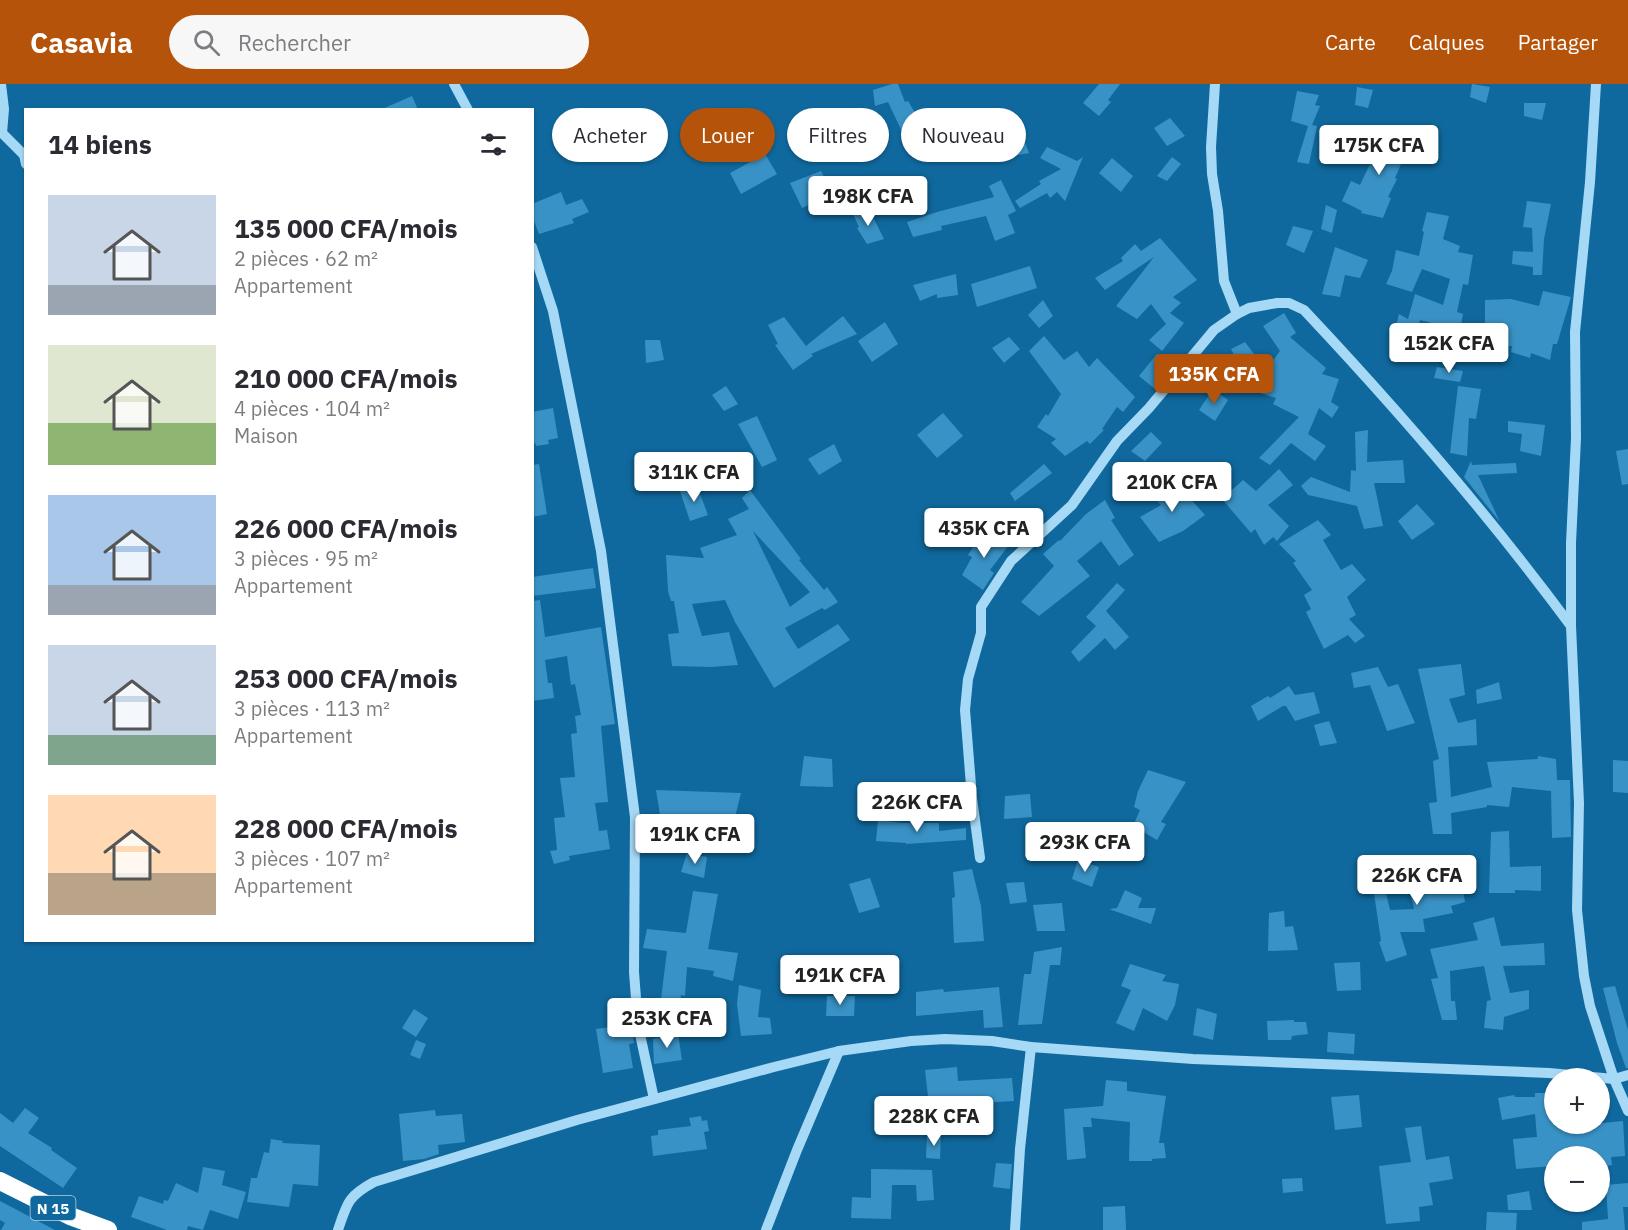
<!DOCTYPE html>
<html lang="fr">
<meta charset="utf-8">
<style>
:root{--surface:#fff;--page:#f7f7f7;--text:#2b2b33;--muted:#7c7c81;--accent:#b45309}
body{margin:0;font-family:"IBM Plex Sans",sans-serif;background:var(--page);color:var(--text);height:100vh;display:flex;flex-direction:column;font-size:22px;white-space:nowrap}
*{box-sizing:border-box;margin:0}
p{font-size:20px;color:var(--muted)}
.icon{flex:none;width:33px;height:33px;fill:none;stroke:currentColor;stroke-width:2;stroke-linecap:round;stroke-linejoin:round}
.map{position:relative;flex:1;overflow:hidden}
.details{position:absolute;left:24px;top:24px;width:510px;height:834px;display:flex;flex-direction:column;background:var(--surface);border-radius:0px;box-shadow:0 2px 4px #0004}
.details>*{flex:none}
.hud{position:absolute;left:552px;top:24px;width:570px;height:54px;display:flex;gap:12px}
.tools{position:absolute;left:1544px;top:984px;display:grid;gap:12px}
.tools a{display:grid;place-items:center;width:66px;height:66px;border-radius:50%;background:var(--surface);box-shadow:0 2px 4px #0004;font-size:30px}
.price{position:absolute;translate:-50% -51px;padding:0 14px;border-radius:6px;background:#fff;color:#222;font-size:20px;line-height:39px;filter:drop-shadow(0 2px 3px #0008)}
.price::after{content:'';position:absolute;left:50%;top:36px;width:18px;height:14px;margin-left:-9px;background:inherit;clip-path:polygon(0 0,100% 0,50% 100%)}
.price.selected{background:var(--accent);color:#fff}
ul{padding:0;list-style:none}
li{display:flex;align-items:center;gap:18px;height:150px;padding:0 24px}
li span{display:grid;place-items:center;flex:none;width:168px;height:120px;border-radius:0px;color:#555}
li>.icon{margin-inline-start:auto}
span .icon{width:72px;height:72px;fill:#fffc;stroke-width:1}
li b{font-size:26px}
h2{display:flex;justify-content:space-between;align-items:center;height:72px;padding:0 24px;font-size:26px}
.pill{padding:0 21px;border-radius:27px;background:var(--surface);box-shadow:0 2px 4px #0004;font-size:21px;line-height:54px}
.pill.selected{background:var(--accent);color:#fff}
header{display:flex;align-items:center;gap:36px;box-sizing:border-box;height:84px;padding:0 30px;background:var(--accent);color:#fff}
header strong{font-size:28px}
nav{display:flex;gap:33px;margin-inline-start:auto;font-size:21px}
.search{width:420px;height:54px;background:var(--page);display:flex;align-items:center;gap:15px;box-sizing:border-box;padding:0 21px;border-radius:33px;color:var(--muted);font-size:22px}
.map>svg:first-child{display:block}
</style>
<header>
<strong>Casavia</strong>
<div class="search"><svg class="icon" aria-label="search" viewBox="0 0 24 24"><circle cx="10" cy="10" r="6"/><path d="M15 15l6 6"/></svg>Rechercher</div>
<nav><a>Carte</a><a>Calques</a><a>Partager</a></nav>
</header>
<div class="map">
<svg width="1628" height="1146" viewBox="0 0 1628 1146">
<rect width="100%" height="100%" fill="#10699e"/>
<g fill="#3992c5" fill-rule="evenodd">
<polygon points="892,0 898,0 905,18 908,17 936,64 914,73 888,18 875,22 873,6"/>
<polygon points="1099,0 1120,0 1108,16 1111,18 1099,32 1083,19"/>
<polygon points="1472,0 1490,3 1486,19 1470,13"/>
<polygon points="1357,3 1373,6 1368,24 1355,21"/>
<polygon points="1297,7 1319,11 1315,21 1320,22 1312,41 1317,42 1309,80 1297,78 1308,42 1291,37"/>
<polygon points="412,12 418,26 380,26"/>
<polygon points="1524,19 1546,19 1542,36 1524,32"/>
<polygon points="1170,34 1185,52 1167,62 1154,44"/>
<polygon points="1018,41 1029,69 1018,71 1004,47"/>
<polygon points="1394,43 1408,47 1402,62 1408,64 1395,94 1397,95 1388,113 1391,114 1383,134 1361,129 1362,127 1342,117 1351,97 1360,101 1370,80 1366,78 1374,58 1385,62"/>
<polygon points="1047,63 1077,77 1083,73 1065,117 1057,108 1050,114 1047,109 1020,124 1015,117 1041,100 1039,97 1061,85 1040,74"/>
<polygon points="765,70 777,90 741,110 730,89"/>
<polygon points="1172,73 1181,80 1167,97 1157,92"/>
<polygon points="1112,74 1133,92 1121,108 1099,89"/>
<polygon points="821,87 833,110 802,124 790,99"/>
<polygon points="1001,96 1016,127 1008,131 1015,149 995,157 986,132 941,142 942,146 913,153 907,138 937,128 994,113 989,102"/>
<polygon points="893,103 899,119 871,127 863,113"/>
<polygon points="561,108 566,121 582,115 589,128 572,135 574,139 539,150 532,132 532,120"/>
<polygon points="1527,117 1551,120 1544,155 1542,191 1533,191 1533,183 1512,180 1513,167 1533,168 1532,144 1523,143"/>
<polygon points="1326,121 1337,126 1332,149 1321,145"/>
<polygon points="869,125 884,155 867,160 857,144 859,143 853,130"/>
<polygon points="1427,128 1449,132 1443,155 1460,162 1458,168 1473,171 1468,201 1463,200 1457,228 1463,230 1460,246 1420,236 1414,259 1393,253 1399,230 1408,235 1415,210 1443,221 1450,195 1422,185 1412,208 1386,200 1392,187 1396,166 1419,172 1424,148 1422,147"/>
<polygon points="1293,142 1313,147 1304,169 1286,161"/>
<polygon points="1160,154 1197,196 1173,213 1181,219 1170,229 1184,239 1162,267 1149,256 1166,240 1151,220 1137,235 1116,222 1154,173 1105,206 1095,194 1123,177 1121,174 1135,160 1141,167"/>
<polygon points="1335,163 1368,176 1360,194 1345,191 1340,213 1322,210"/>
<polygon points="1030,182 1037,204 977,223 971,200"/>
<polygon points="956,190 958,211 937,214 937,210 920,217 913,201"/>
<polygon points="1543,207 1571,213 1557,260 1553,260 1550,276 1531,269 1530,274 1511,268 1512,262 1477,261 1478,269 1460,270 1462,241 1485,243 1485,216 1511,215 1539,222"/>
<polygon points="1043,216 1053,232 1039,244 1028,231"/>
<polygon points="1284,229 1296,249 1290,253 1326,284 1322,290 1339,295 1331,318 1339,323 1332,334 1319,324 1308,350 1326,362 1315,377 1291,359 1270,381 1259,374 1299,333 1273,320 1276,314 1253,307 1231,265 1245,258 1266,286 1280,267 1263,242"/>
<polygon points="843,232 857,250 811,270 813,272 793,286 775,261 778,260 768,241 784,233 806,262"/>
<polygon points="885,238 898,260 872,278 858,257"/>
<polygon points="1044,252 1064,276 1077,267 1089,283 1097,274 1135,313 1123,328 1117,323 1102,345 1104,346 1090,360 1087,357 1065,372 1051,359 1056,355 1037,343 1046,330 1048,332 1061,310 1029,267"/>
<polygon points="1009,253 1020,265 1004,279 992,264"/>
<polygon points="645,256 660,256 664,276 646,279"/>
<polygon points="1157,270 1173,283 1155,305 1139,292"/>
<polygon points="1437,283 1463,287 1460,298 1434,294"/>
<polygon points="726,302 738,320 724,327 712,311"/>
<polygon points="1458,302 1481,305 1476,335 1469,334 1467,372 1450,369"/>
<polygon points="1213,305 1228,316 1215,337 1199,326"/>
<polygon points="553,324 558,354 548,356 549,360 536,362 535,359 532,359 532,328"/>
<polygon points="943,329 963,352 937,374 917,351"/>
<polygon points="757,332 777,376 762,383 738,340"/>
<polygon points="1508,337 1545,341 1541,372 1520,367 1522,350 1508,348"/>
<polygon points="1368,346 1367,378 1403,376 1405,399 1374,399 1383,442 1364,445 1357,422 1308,411 1301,402 1311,393 1350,408 1351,386 1356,387 1355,348"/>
<polygon points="1151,348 1162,359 1145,377 1131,367"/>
<polygon points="834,360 842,377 819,391 808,375"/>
<polygon points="1628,365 1628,400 1622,401 1616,367"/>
<polygon points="1471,377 1472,381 1516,379 1517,389 1478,391 1500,438 1464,393"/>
<polygon points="539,380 547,430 532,433 532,381"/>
<polygon points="1044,380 1052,389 1015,417 1010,409"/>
<polygon points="1279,385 1293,401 1268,421 1289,442 1277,457 1273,453 1264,461 1255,445 1251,449 1222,415 1243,396 1256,407"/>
<polygon points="1178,395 1190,409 1187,411 1205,431 1183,447 1159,458 1140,433 1161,421 1155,415"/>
<polygon points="697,402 708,431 690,437 680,407"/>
<path d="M 750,406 L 801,475 L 799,476 L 824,506 L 827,503 L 838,518 L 825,526 L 822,524 L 785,544 L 798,565 L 838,540 L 850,556 L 774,604 L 735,538 L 725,516 L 692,520 L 702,552 L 729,548 L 738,581 L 711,583 L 672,582 L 668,550 L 679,549 L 674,517 L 671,517 L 668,507 L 666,471 L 704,474 L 700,464 L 737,451 L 728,435 L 749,425 L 742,414 ZM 753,447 L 810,508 L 790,523 Z"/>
<polygon points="1105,416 1115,434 1111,436 1134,471 1119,482 1101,457 1077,477 1090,492 1039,532 1021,518 1054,482 1043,470 1059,456 1060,457 1086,430"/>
<polygon points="1417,420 1435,440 1412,456 1398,437"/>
<polygon points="1318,436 1331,451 1323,456 1341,486 1352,480 1366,496 1347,513 1356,531 1349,535 1365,552 1355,559 1348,551 1324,565 1306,528 1311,525 1304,511 1312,506 1293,479 1296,477 1279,460"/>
<polygon points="984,447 1009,461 990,486 994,489 983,506 962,491 972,473 968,471"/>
<polygon points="593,484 596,504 532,512 532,493"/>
<polygon points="1117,499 1125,506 1106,527 1129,553 1115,566 1105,554 1079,578 1071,568 1096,542 1086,533"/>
<polygon points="540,516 545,553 601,543 615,640 601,642 608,718 595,719 599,747 607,746 610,765 569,772 570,776 554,780 550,767 557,766 554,734 565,733 560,694 575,693 571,650 577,649 575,632 581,631 575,600 571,601 567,572 545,576 548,599 552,599 554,614 532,617 532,517"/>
<polygon points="1461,580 1465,611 1449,615 1458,639 1476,635 1477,661 1448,663 1451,713 1492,703 1487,678 1538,675 1538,672 1556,675 1557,696 1570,696 1571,753 1552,754 1551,707 1512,703 1509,723 1487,721 1487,723 1451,729 1452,750 1433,750 1429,719 1437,718 1433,677 1439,675 1418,585"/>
<polygon points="1378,583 1388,603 1398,600 1415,639 1387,647 1370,601 1354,604 1351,589"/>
<polygon points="1499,598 1502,615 1477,620 1476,606"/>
<polygon points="1289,602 1295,611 1314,608 1320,629 1295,637 1286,622 1283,622 1258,637 1251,622 1268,612 1270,614"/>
<polygon points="1329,637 1337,659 1320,662 1314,641"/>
<polygon points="804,672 832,675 833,703 800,702"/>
<polygon points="1613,676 1628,677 1628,709 1613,708"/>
<polygon points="1148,686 1186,698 1161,738 1166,740 1157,756 1133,742 1140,726 1134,723 1138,707"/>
<polygon points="656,706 741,709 735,733 660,731"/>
<polygon points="1030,710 1032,733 1004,735 1005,712"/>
<polygon points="878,736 902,739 939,739 939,747 966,744 966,756 906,760 906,759 876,757"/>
<polygon points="1509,747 1510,783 1541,782 1541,807 1515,806 1515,809 1489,809 1491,748"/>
<polygon points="687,769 707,773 704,794 681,788"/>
<polygon points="1078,776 1099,783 1092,803 1072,795"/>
<polygon points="1436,776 1440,794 1460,789 1465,818 1451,822 1453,829 1423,835 1425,848 1400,848 1407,871 1386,878 1379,858 1381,857 1374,809 1385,805 1390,826 1414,825 1410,808 1412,807 1403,780"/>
<polygon points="972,785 981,822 984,857 954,859 952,814 955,813 953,788"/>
<polygon points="870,794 880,823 859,829 849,800"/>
<polygon points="1024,798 1027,818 1010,820 1006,799"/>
<polygon points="1125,806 1142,814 1138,824 1156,824 1151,840 1109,825 1117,824"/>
<polygon points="693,807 718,810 708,865 738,869 733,897 713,892 714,887 687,883 685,912 681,911 680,924 660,923 667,867 643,864 647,845 686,849"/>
<polygon points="1062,819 1065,847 1037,847 1033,821"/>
<polygon points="1284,827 1285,843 1293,842 1298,866 1268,867 1269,829"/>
<polygon points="1494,833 1501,862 1544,859 1545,881 1503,882 1510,909 1529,906 1529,925 1504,933 1503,946 1484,944 1487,917 1491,916 1484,882 1450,887 1451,917 1455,917 1457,936 1442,936 1431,895 1438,894 1430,865 1478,856 1473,839"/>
<polygon points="1062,863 1060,881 1050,881 1042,940 1018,941 1024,890 1031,890 1034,868"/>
<polygon points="1360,878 1361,906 1337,907 1334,879"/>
<polygon points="1130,880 1166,891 1162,897 1179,900 1175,921 1167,937 1143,924 1134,947 1116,939 1131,906 1121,902"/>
<polygon points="739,901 761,906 758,933 770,934 772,950 741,952 737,920"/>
<polygon points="1615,902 1628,946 1628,984 1626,984 1617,959 1603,904"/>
<polygon points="999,903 1003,943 984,944 983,926 916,932 916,908 943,905 944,908"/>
<polygon points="827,912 855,912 854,932 826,932"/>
<polygon points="1197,924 1217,930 1213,956 1193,951"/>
<polygon points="414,925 428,934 416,953 402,944"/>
<polygon points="630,931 634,959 629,960 633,984 603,989 596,945 620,942 618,932"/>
<polygon points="1294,936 1294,938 1306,938 1308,950 1292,952 1291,956 1268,956 1267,937"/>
<polygon points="1328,948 1355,950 1354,970 1327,968"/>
<polygon points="678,950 682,976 654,980 653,955"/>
<polygon points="416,956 426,960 420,975 410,971"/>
<polygon points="957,983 958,997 1012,994 1014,1017 961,1020 961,1027 930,1030 925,986"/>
<polygon points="1106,996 1127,998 1127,1007 1166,1012 1159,1059 1164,1059 1166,1074 1152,1075 1152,1077 1129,1077 1130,1038 1091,1034 1092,1043 1083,1043 1086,1074 1067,1076 1064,1025 1103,1022"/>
<polygon points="1535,1009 1546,1009 1546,1013 1554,1013 1554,1040 1572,1040 1572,1042 1623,1037 1625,1072 1611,1073 1612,1081 1599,1083 1599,1072 1554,1072 1554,1082 1516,1085 1513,1055 1537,1053 1535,1030 1502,1036 1498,1014 1514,1011 1515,1013 1535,1013"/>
<polygon points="1359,1011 1362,1043 1335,1046 1331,1013"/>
<polygon points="25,1024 39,1034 28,1049 52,1064 51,1066 77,1084 63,1104 0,1062 0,1029 13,1039"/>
<polygon points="435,1026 436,1032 462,1030 465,1058 438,1061 439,1070 424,1075 403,1077 399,1030"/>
<polygon points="701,1032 702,1037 707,1036 709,1047 704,1048 707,1065 653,1072 651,1052 658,1051 658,1046 691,1042 689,1034"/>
<polygon points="1421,1042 1426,1076 1449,1072 1453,1095 1429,1099 1433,1121 1419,1123 1420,1137 1386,1140 1379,1082 1411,1078 1405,1044"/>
<polygon points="927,1051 941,1051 940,1075 926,1074"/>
<polygon points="271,1055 283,1057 282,1059 320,1061 318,1102 293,1100 289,1123 247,1118 251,1094 257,1094 264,1068 269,1069"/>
<polygon points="996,1079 1012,1080 1010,1105 993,1103"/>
<polygon points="203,1083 225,1087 222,1101 246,1108 238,1135 210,1126 203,1146 188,1142 187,1146 167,1146 131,1133 139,1112 163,1120 164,1116 168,1117 176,1099 198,1109"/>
<polygon points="871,1085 932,1086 934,1116 917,1117 916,1101 892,1101 891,1135 851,1134 852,1113 871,1114"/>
<polygon points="1302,1094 1303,1107 1283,1109 1282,1095"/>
<polygon points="1628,1099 1628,1123 1623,1123 1625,1146 1582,1146 1582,1138 1608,1135 1606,1101"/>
<polygon points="1529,1107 1532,1126 1508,1126 1507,1111"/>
<polygon points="0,1117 55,1146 1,1146 5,1139 0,1136"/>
<polygon points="1125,1122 1126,1146 1103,1146 1103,1123"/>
<polygon points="1487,1128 1517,1129 1516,1146 1486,1146"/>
</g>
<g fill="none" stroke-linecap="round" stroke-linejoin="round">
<g stroke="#a6d9f5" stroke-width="10">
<polyline points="1,0 4,25 2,49 24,71 26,80"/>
<polyline points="454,0 468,26"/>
<polyline points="1215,0 1211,63 1212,90 1218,127 1224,197 1237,230"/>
<polyline points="1596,0 1590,98 1575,248 1576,354 1571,459 1571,542 1579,719 1577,826 1584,892 1590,922 1614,995 1628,1027"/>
<polyline points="532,163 553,227 601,467 635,733 634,888 638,941 654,1015"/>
<path d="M 980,774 L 972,714 L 965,626 L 968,595 L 981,549 L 981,523 L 1011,477 L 1072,421 L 1117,357 L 1149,324 L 1214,246 L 1237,230 L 1249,224 L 1277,219 L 1289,219 L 1304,226 C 1398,326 1489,431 1571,542"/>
<path d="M 338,1146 C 347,1119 348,1112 374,1098 L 577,1036 L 774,983 L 839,967 L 911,957 L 945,955 L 992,957 L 1031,963 L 1193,975 L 1549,989 L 1614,995 L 1628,991"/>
<polyline points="766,1146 797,1066 839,967"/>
<polyline points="1015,1146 1020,1065 1031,963"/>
</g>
<polyline stroke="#fff" stroke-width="18" points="0,1097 70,1132 108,1146"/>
</g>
<g text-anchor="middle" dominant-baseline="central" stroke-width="4.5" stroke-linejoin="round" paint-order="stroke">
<rect fill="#10699e" stroke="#b7d2e2" stroke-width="1.5" x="30.5" y="1112" width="45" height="24" rx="4.5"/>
<g font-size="15" font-weight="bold" fill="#fff">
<text x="53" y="1124">N 15</text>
</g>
</g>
</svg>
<div class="tools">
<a>+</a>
<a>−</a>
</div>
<b class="price" style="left:1379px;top:92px">175K CFA</b>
<b class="price" style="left:868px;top:143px">198K CFA</b>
<b class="price" style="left:1449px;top:290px">152K CFA</b>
<b class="price selected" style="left:1214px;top:321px">135K CFA</b>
<b class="price" style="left:694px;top:419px">311K CFA</b>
<b class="price" style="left:1172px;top:429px">210K CFA</b>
<b class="price" style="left:984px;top:475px">435K CFA</b>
<b class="price" style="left:917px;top:749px">226K CFA</b>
<b class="price" style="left:695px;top:781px">191K CFA</b>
<b class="price" style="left:1085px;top:789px">293K CFA</b>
<b class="price" style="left:1417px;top:822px">226K CFA</b>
<b class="price" style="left:840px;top:922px">191K CFA</b>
<b class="price" style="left:667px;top:965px">253K CFA</b>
<b class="price" style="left:934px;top:1063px">228K CFA</b>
<div class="hud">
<a class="pill">Acheter</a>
<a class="pill selected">Louer</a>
<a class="pill">Filtres</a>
<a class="pill">Nouveau</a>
</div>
<section class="details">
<h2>14 biens<svg class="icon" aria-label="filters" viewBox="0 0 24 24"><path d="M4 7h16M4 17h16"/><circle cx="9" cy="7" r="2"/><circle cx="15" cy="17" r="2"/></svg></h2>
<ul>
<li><span style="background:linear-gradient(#c9d6e8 75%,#9aa5b1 0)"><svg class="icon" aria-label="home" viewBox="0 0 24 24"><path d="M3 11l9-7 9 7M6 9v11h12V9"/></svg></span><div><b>135 000 CFA/mois</b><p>2 pièces · 62 m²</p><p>Appartement</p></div></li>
<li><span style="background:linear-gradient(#dfe7d0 65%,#8fb573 0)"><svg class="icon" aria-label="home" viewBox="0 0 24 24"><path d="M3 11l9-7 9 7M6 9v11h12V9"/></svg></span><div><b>210 000 CFA/mois</b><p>4 pièces · 104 m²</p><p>Maison</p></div></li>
<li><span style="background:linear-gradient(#a9c7e8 75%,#9aa5b1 0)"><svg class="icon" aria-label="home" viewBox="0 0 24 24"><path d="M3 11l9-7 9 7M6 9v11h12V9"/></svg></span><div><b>226 000 CFA/mois</b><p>3 pièces · 95 m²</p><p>Appartement</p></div></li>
<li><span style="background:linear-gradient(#c9d6e8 75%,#7fa58c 0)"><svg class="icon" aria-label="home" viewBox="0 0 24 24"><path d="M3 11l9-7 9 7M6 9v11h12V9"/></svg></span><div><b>253 000 CFA/mois</b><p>3 pièces · 113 m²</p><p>Appartement</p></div></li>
<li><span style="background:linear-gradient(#ffd9b3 65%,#b9a48a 0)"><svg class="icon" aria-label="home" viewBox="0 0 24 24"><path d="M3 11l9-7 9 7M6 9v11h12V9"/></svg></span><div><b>228 000 CFA/mois</b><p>3 pièces · 107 m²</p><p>Appartement</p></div></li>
</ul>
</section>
</div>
